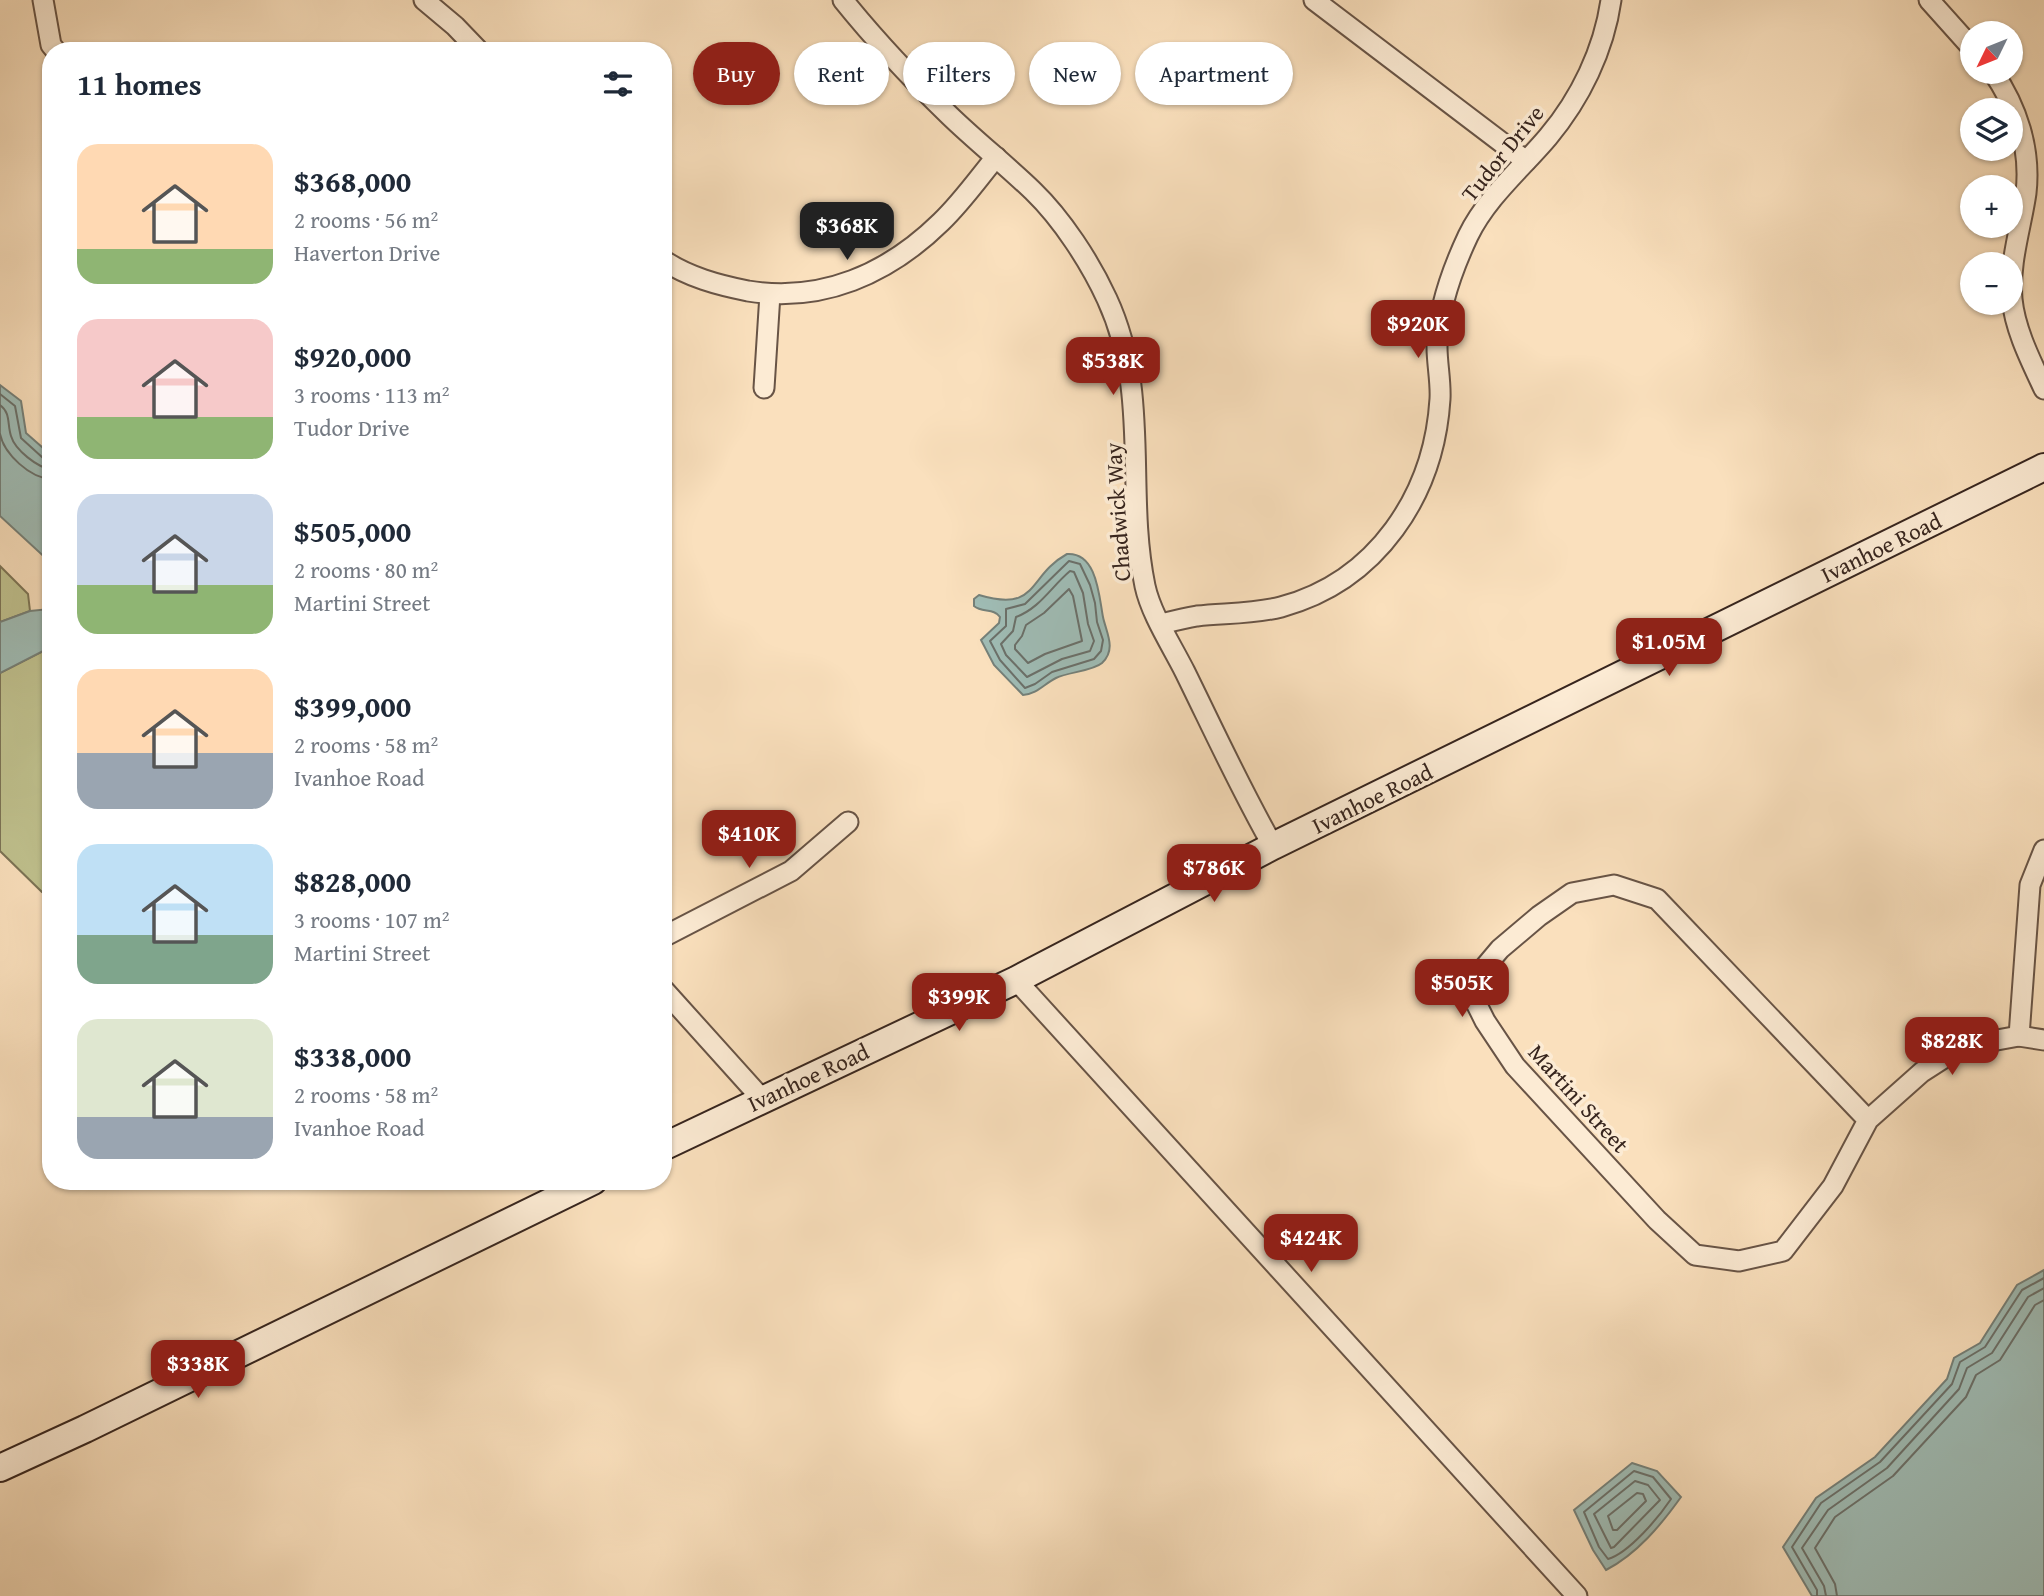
<!DOCTYPE html>
<meta charset="utf-8">
<style>
:root{--surface:#fff;--page:#f6f6f7;--text:#1f2937;--muted:#747a83;--accent:#8f2418}
body{margin:0;font-family:"Gentium Book Plus",serif;background:var(--page);color:var(--text);height:100vh;display:flex;flex-direction:column;font-size:26px;white-space:nowrap}
*{box-sizing:border-box;margin:0}
p{font-size:23px;color:var(--muted)}
.icon{flex:none;width:38px;height:38px;fill:none;stroke:currentColor;stroke-width:2;stroke-linecap:round;stroke-linejoin:round}
.map{position:relative;flex:1;overflow:hidden}
.details{position:absolute;left:42px;top:42px;width:630px;height:1148px;display:flex;flex-direction:column;background:var(--surface);border-radius:28px;box-shadow:0 2px 5px #0004}
.details>*{flex:none}
.guide{position:absolute;left:693px;top:42px;width:665px;height:63px;display:flex;gap:14px}
.needle{width:46px;rotate:227deg}
.tools{position:absolute;left:1960px;top:21px;display:grid;gap:14px}
.tools a{display:grid;place-items:center;width:63px;height:63px;border-radius:50%;background:var(--surface);box-shadow:0 2px 5px #0004;font-size:35px}
.price{position:absolute;translate:-50% -60px;padding:0 16px;border-radius:14px;background:var(--accent);color:#fff;font-size:23px;line-height:46px;filter:drop-shadow(0 2px 4px #0008)}
.price::after{content:'';position:absolute;left:50%;top:42px;width:21px;height:16px;margin-left:-10px;background:inherit;clip-path:polygon(0 0,100% 0,50% 100%)}
.price.on{background:#222;color:#fff}
ul{padding:0;list-style:none}
li{display:flex;align-items:center;gap:21px;height:175px;padding:0 35px}
li span{display:grid;place-items:center;flex:none;width:196px;height:140px;border-radius:21px;color:#555}
li>.icon{margin-inline-start:auto}
span .icon{width:84px;height:84px;fill:#fffc;stroke-width:1}
li b{font-size:30px}
h2{display:flex;justify-content:space-between;align-items:center;height:84px;padding:0 35px;font-size:30px}
.chip{padding:0 24px;border-radius:32px;background:var(--surface);box-shadow:0 2px 5px #0004;font-size:24px;line-height:63px}
.chip.on{background:var(--accent);color:#fff}
.map>svg:first-child{display:block}
</style>
<div class="map">
<svg width="2044" height="1596" viewBox="0 0 2044 1596">
<rect width="100%" height="100%" fill="#fae0bd"/>
<filter id="stains"><feTurbulence type="fractalNoise" baseFrequency=".00286" numOctaves="4"/><feColorMatrix values="0 0 0 0 .2 0 0 0 0 .09 0 0 0 0 .02 0 0 0 .5 -.17"/></filter>
<radialGradient id="worn" r=".72"><stop offset=".6" stop-color="#630" stop-opacity="0"/><stop offset="1" stop-color="#630" stop-opacity=".3"/></radialGradient>
<g fill="#c0c28f" stroke="#7c7456" stroke-width="2">
<polygon points="0,566 28,594 30,611 0,622"/>
<polygon points="51,647 51,895 42,892 0,851 0,673"/>
</g>
<g fill="#9fbcb5" stroke="#758079" stroke-width="2">
<polygon points="0,385 21,401 26,433 51,455 51,563 0,516"/>
<path d="M 1067,554 C 1097,552 1099,596 1103,617 C 1106,632 1117,649 1102,663 C 1093,671 1068,672 1056,678 C 1044,684 1037,694 1023,695 L 994,665 L 981,640 L 999,623 L 1000,617 C 994,608 982,613 974,606 L 974,599 L 979,595 C 1039,613 1027,576 1067,554 Z"/>
<polygon points="49,609 51,647 0,673 0,622 30,611"/>
<polygon points="2044,1270 2044,1596 1812,1596 1783,1547 1816,1498 1875,1457 1947,1379 1954,1358 1980,1343 2017,1285"/>
<path d="M 1632,1463 L 1657,1471 L 1681,1497 C 1661,1525 1637,1554 1606,1570 L 1593,1550 L 1574,1510 Z"/>
</g>
<g fill="none" stroke-linecap="round" stroke-linejoin="round">
<g stroke="#6b706a" stroke-width="2">
<polyline points="0,394 15,406 21,438 43,458 51,460"/>
<path d="M 0,405 C 11,413 7,424 11,436 C 15,450 38,468 51,469"/>
<path d="M 0,434 C 4,454 30,478 51,479"/>
<polygon points="1069,561 1080,564 1090,585 1095,603 1097,622 1103,640 1101,651 1094,659 1052,672 1035,684 1025,688 1000,660 990,641 1006,626 1006,609 1025,604"/>
<path d="M 1070,571 L 1074,572 L 1083,593 L 1088,624 L 1094,641 L 1090,651 L 1062,659 L 1027,677 L 1006,655 L 1001,644 L 1013,631 L 1016,617 C 1040,608 1051,587 1070,571 Z"/>
<polygon points="1069,589 1073,596 1082,641 1045,654 1028,663 1015,649 1015,645 1022,636 1026,625 1044,613"/>
<path d="M 1634,1471 L 1653,1477 L 1671,1499 C 1659,1517 1629,1553 1608,1559 L 1599,1547 L 1584,1512 Z"/>
<polygon points="1635,1481 1648,1485 1660,1500 1614,1547 1611,1548 1594,1514"/>
<polygon points="1637,1493 1643,1494 1646,1501 1617,1530 1613,1530 1608,1516"/>
<polyline points="1817,1596 1817,1590 1792,1547 1821,1503 1880,1462 1952,1384 1960,1362 1985,1347 2022,1290 2044,1278"/>
<polyline points="1826,1596 1824,1586 1802,1548 1828,1510 1887,1468 1959,1389 1967,1368 1992,1353 2028,1297 2044,1288"/>
<polyline points="1837,1596 1835,1584 1815,1548 1835,1517 1893,1476 1966,1397 1976,1375 2000,1360 2035,1305 2044,1300"/>
</g>
<defs>
<g id="street">
<polyline points="43,0 51,45 56,51"/>
<polyline points="424,0 455,26 479,51"/>
<path d="M 843,0 C 876,41 912,79 950,116 C 977,142 1006,165 1033,191 C 1062,219 1090,262 1107,299 C 1151,394 1125,489 1145,586 C 1151,614 1172,646 1185,672 C 1214,731 1241,790 1273,846"/>
<polyline points="1314,0 1526,161"/>
<polyline points="1929,0 1972,48"/>
<path d="M 1993,72 C 2017,107 2031,149 2026,193 C 2021,228 2009,262 2012,299 C 2015,330 2031,361 2044,389"/>
<path d="M 663,260 C 688,277 718,285 748,291 C 822,303 888,274 941,222 C 961,203 978,179 996,157"/>
<polyline points="764,388 770,294"/>
<path d="M 1161,624 C 1173,621 1185,618 1197,616 C 1225,613 1253,614 1281,607 C 1377,581 1434,495 1440,399 C 1441,382 1437,364 1437,347 C 1438,308 1452,270 1468,236 C 1487,197 1521,169 1548,137 C 1580,99 1604,50 1611,0"/>
<polyline points="663,937 791,871 848,822"/>
<polyline points="1016,980 1577,1596"/>
<polyline points="663,989 762,1099"/>
<polyline points="2019,1036 2030,885 2044,850"/>
<polyline points="1868,1120 1657,899 1614,885 1572,893 1539,916 1500,949 1468,987 1485,1021 1515,1066 1657,1220 1695,1255 1739,1261 1783,1251 1833,1186 1868,1120 1922,1072 1950,1054 1986,1042 2019,1036 2044,1040"/>
</g>
<g id="secondary">
<polyline points="663,1147 1016,980 1273,846 2044,467"/>
<polyline points="0,1468 85,1429 593,1181"/>
</g>
</defs>
<use href="#street" stroke="#685446" stroke-width="23"/>
<use href="#secondary" stroke="#37251e" stroke-width="30"/>
<use href="#street" stroke="#fcebd4" stroke-width="19"/>
<use href="#secondary" stroke="#fcebd4" stroke-width="26"/>
</g>
<g text-anchor="middle" dominant-baseline="central" stroke-width="7" stroke-linejoin="round" paint-order="stroke">
<g font-size="23" fill="#37251e" stroke="#fcebd4">
<text transform="translate(1502 153) rotate(-51)">Tudor Drive</text>
<text transform="translate(1117 512) rotate(-94)">Chadwick Way</text>
<text transform="translate(1881 547) rotate(-26)">Ivanhoe Road</text>
<text transform="translate(1372 798) rotate(-26)">Ivanhoe Road</text>
<text transform="translate(808 1077) rotate(-25)">Ivanhoe Road</text>
<text transform="translate(1579 1098) rotate(48)">Martini Street</text>
</g>
</g>
<rect width="100%" height="100%" filter="url(#stains)"/>
<rect width="100%" height="100%" fill="url(#worn)"/>
</svg>
<div class="tools">
<a><svg class="needle" viewBox="-14 -14 28 28"><path d="M0-13l5 13h-10z" fill="#e53935"/><path d="M0 13l5-13h-10z" fill="#747a83"/></svg></a>
<a><svg class="icon" aria-label="layers" viewBox="0 0 24 24"><path d="M12 4l9 5-9 5-9-5zM3 14l9 5 9-5"/></svg></a>
<a>+</a>
<a>−</a>
</div>
<b class="price on" style="left:847px;top:262px">$368K</b>
<b class="price" style="left:1418px;top:360px">$920K</b>
<b class="price" style="left:1113px;top:397px">$538K</b>
<b class="price" style="left:1669px;top:678px">$1.05M</b>
<b class="price" style="left:749px;top:870px">$410K</b>
<b class="price" style="left:1214px;top:904px">$786K</b>
<b class="price" style="left:1462px;top:1019px">$505K</b>
<b class="price" style="left:959px;top:1033px">$399K</b>
<b class="price" style="left:1952px;top:1077px">$828K</b>
<b class="price" style="left:1311px;top:1274px">$424K</b>
<b class="price" style="left:198px;top:1400px">$338K</b>
<div class="guide">
<a class="chip on">Buy</a>
<a class="chip">Rent</a>
<a class="chip">Filters</a>
<a class="chip">New</a>
<a class="chip">Apartment</a>
</div>
<section class="details">
<h2>11 homes<svg class="icon" aria-label="filters" viewBox="0 0 24 24"><path d="M4 7h16M4 17h16"/><circle cx="9" cy="7" r="2"/><circle cx="15" cy="17" r="2"/></svg></h2>
<ul>
<li><span style="background:linear-gradient(#ffd9b3 75%,#8fb573 0)"><svg class="icon" aria-label="home" viewBox="0 0 24 24"><path d="M3 11l9-7 9 7M6 9v11h12V9"/></svg></span><div><b>$368,000</b><p>2 rooms · 56 m²</p><p>Haverton Drive</p></div></li>
<li><span style="background:linear-gradient(#f6c9c9 70%,#8fb573 0)"><svg class="icon" aria-label="home" viewBox="0 0 24 24"><path d="M3 11l9-7 9 7M6 9v11h12V9"/></svg></span><div><b>$920,000</b><p>3 rooms · 113 m²</p><p>Tudor Drive</p></div></li>
<li><span style="background:linear-gradient(#c9d6e8 65%,#8fb573 0)"><svg class="icon" aria-label="home" viewBox="0 0 24 24"><path d="M3 11l9-7 9 7M6 9v11h12V9"/></svg></span><div><b>$505,000</b><p>2 rooms · 80 m²</p><p>Martini Street</p></div></li>
<li><span style="background:linear-gradient(#ffd9b3 60%,#9aa5b1 0)"><svg class="icon" aria-label="home" viewBox="0 0 24 24"><path d="M3 11l9-7 9 7M6 9v11h12V9"/></svg></span><div><b>$399,000</b><p>2 rooms · 58 m²</p><p>Ivanhoe Road</p></div></li>
<li><span style="background:linear-gradient(#bfe0f5 65%,#7fa58c 0)"><svg class="icon" aria-label="home" viewBox="0 0 24 24"><path d="M3 11l9-7 9 7M6 9v11h12V9"/></svg></span><div><b>$828,000</b><p>3 rooms · 107 m²</p><p>Martini Street</p></div></li>
<li><span style="background:linear-gradient(#dfe7d0 70%,#9aa5b1 0)"><svg class="icon" aria-label="home" viewBox="0 0 24 24"><path d="M3 11l9-7 9 7M6 9v11h12V9"/></svg></span><div><b>$338,000</b><p>2 rooms · 58 m²</p><p>Ivanhoe Road</p></div></li>
</ul>
</section>
</div>
